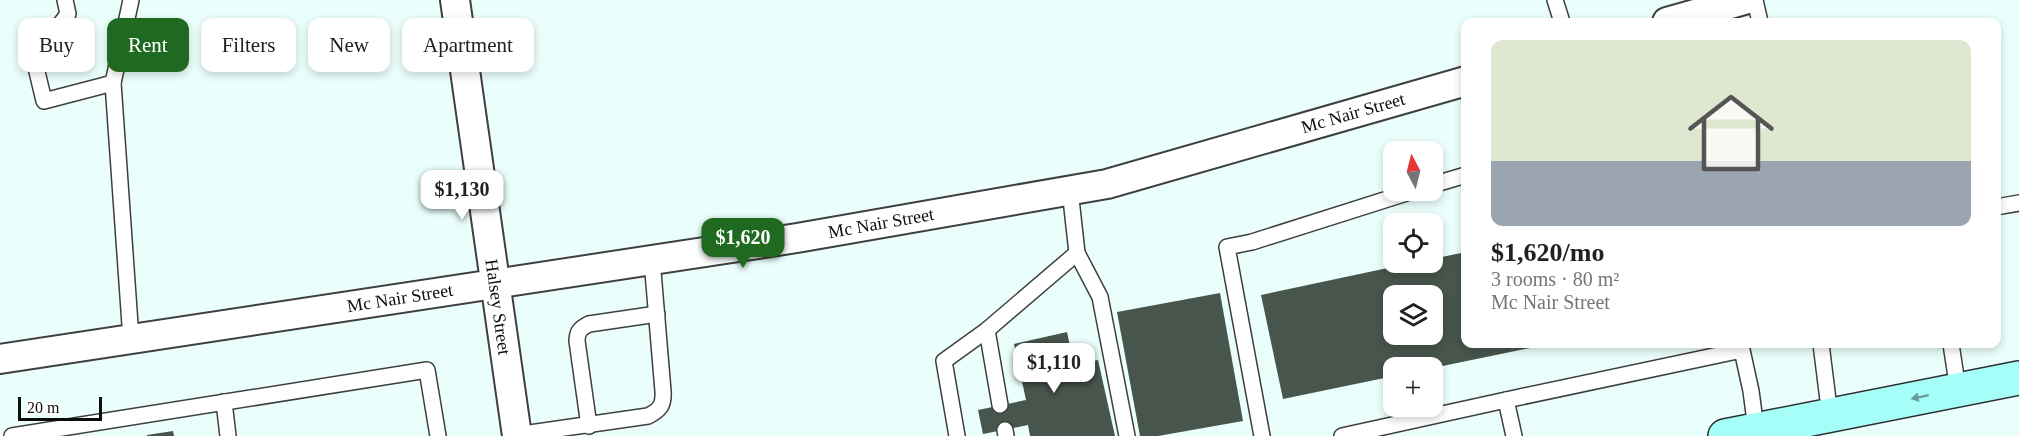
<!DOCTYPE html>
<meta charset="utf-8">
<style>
:root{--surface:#fff;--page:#f2f2f2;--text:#202124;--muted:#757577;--line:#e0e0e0;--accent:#1f6a20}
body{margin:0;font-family:"Times New Roman",serif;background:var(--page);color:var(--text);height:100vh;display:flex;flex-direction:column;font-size:22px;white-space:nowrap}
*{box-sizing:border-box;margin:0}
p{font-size:20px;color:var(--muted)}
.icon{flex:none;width:33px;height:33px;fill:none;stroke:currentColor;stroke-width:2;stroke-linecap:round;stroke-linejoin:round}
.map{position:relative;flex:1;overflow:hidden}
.drawer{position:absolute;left:1461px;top:18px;width:540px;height:330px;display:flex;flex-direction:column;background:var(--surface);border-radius:12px;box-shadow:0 3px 9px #0003}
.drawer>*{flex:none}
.banner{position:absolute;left:18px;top:18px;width:570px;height:54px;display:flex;gap:12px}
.needle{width:39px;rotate:353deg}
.buttons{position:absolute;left:1383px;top:141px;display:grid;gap:12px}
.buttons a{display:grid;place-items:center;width:60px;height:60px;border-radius:12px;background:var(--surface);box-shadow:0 3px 9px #0003;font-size:30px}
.scale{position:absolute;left:18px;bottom:15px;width:84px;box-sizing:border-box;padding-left:6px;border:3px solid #0c0c0c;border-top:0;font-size:16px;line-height:21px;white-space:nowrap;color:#0c0c0c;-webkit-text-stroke:4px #fff;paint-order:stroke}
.price{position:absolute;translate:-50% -51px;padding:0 14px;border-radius:12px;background:#fff;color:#222;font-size:20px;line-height:39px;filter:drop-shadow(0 2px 3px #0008)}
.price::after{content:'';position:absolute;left:50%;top:36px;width:18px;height:14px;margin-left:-9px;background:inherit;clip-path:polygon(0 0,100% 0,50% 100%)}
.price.current{background:var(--accent);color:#fff}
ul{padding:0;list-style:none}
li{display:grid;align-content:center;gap:12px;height:318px;padding:0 30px}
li+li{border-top:2px solid var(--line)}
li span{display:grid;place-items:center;height:186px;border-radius:12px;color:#555}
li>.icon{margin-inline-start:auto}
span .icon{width:108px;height:108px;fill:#fffc;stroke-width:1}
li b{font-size:26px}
.pill{padding:0 21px;border-radius:12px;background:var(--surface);box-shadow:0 3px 9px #0003;font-size:21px;line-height:54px}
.pill.current{background:var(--accent);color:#fff}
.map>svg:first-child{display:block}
</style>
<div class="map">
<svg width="2019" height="436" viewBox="0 0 2019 436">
<rect width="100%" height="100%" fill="#eafffc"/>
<g fill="#47554d" fill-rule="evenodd">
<path d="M 1466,252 L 1466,344 L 1544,345 L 1433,368 L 1394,368 L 1394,376 L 1283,399 L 1261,295 L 1416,262 L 1432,262 L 1432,259 ZM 1394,296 L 1432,296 L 1432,334 L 1394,334 Z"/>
<polygon points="1220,293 1243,421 1158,436 1140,436 1117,312"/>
<polygon points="1067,332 1074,365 1098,360 1115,436 1030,436 1028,425 983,434 978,410 1026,400 1014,344"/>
<polygon points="173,431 174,436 147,436 147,435"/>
</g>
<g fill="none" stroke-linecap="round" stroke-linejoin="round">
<defs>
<g id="service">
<polyline points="65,0 68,14 34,59 44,101 113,83 131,0"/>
<polyline points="1555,0 1562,22"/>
<polyline points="1755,0 1760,22"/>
<polyline points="113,83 131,339"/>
<polyline points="1432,185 1466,175"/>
<polyline points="1070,190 1077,253 1100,297 1127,436"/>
<polyline points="1996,207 2019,203"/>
<polyline points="987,330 1000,405"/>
<polyline points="1821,344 1830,416"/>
<polyline points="1951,344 1958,390"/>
<polyline points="224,402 228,436"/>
<path d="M 589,426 L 577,341 C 577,331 581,328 589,324 L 657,314"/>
<polyline points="1005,430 1006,436"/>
<path d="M 516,435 L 648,416 C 660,410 664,405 663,391 L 652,260"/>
<polyline points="12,436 427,370 438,436"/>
<polyline points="957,436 944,361 987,330 1077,253"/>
<polyline points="1262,436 1227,247 1252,242 1416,190"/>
<polyline points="1342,436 1506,400"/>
<polyline points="1514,436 1506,400 1742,350 1751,391 1756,429"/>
</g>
<g id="minor">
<polyline points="455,0 517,436"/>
<polyline points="1667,22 1744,0"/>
<polyline points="0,359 797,238 1107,184 1466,81"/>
</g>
<polyline id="secondary" points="1725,436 2019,378"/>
</defs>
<use href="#service" stroke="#3f3f3f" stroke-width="18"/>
<use href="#minor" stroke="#3f3f3f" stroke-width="32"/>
<use href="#secondary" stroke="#2e2e2e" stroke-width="36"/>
<use href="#service" stroke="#fff" stroke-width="15"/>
<use href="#minor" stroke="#fff" stroke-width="28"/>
<use href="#secondary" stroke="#a5fff8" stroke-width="33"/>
</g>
<defs><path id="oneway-solid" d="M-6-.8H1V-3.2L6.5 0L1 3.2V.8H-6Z" transform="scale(1.5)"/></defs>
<use fill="#689e9a" href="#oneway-solid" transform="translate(1920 397) rotate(168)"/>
<g text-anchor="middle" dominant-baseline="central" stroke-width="6" stroke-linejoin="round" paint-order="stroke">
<g font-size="18" fill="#0c0c0c" stroke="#fff">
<text transform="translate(1353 113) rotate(-16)">Mc Nair Street</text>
<text transform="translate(881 223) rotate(-10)">Mc Nair Street</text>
<text transform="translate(400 298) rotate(-9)">Mc Nair Street</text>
<text transform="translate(498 307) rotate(82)">Halsey Street</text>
</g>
</g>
</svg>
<div class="buttons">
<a><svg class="needle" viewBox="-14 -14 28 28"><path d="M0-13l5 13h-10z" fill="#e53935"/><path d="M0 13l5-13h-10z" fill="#757577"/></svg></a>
<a><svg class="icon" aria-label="locate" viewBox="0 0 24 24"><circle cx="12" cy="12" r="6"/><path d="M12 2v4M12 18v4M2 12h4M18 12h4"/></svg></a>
<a><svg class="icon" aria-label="layers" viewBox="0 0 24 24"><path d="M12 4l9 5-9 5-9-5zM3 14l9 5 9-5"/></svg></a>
<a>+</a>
</div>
<div class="scale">20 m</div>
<b class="price" style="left:462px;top:221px">$1,130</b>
<b class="price current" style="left:743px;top:269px">$1,620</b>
<b class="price" style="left:1054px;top:394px">$1,110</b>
<div class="banner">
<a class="pill">Buy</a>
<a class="pill current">Rent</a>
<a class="pill">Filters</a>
<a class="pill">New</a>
<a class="pill">Apartment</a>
</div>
<section class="drawer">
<ul>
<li><span style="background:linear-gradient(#dfe7d0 65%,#9aa5b1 0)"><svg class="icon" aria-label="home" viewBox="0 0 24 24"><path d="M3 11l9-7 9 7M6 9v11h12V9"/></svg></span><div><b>$1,620/mo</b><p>3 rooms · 80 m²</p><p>Mc Nair Street</p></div></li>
</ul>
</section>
</div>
